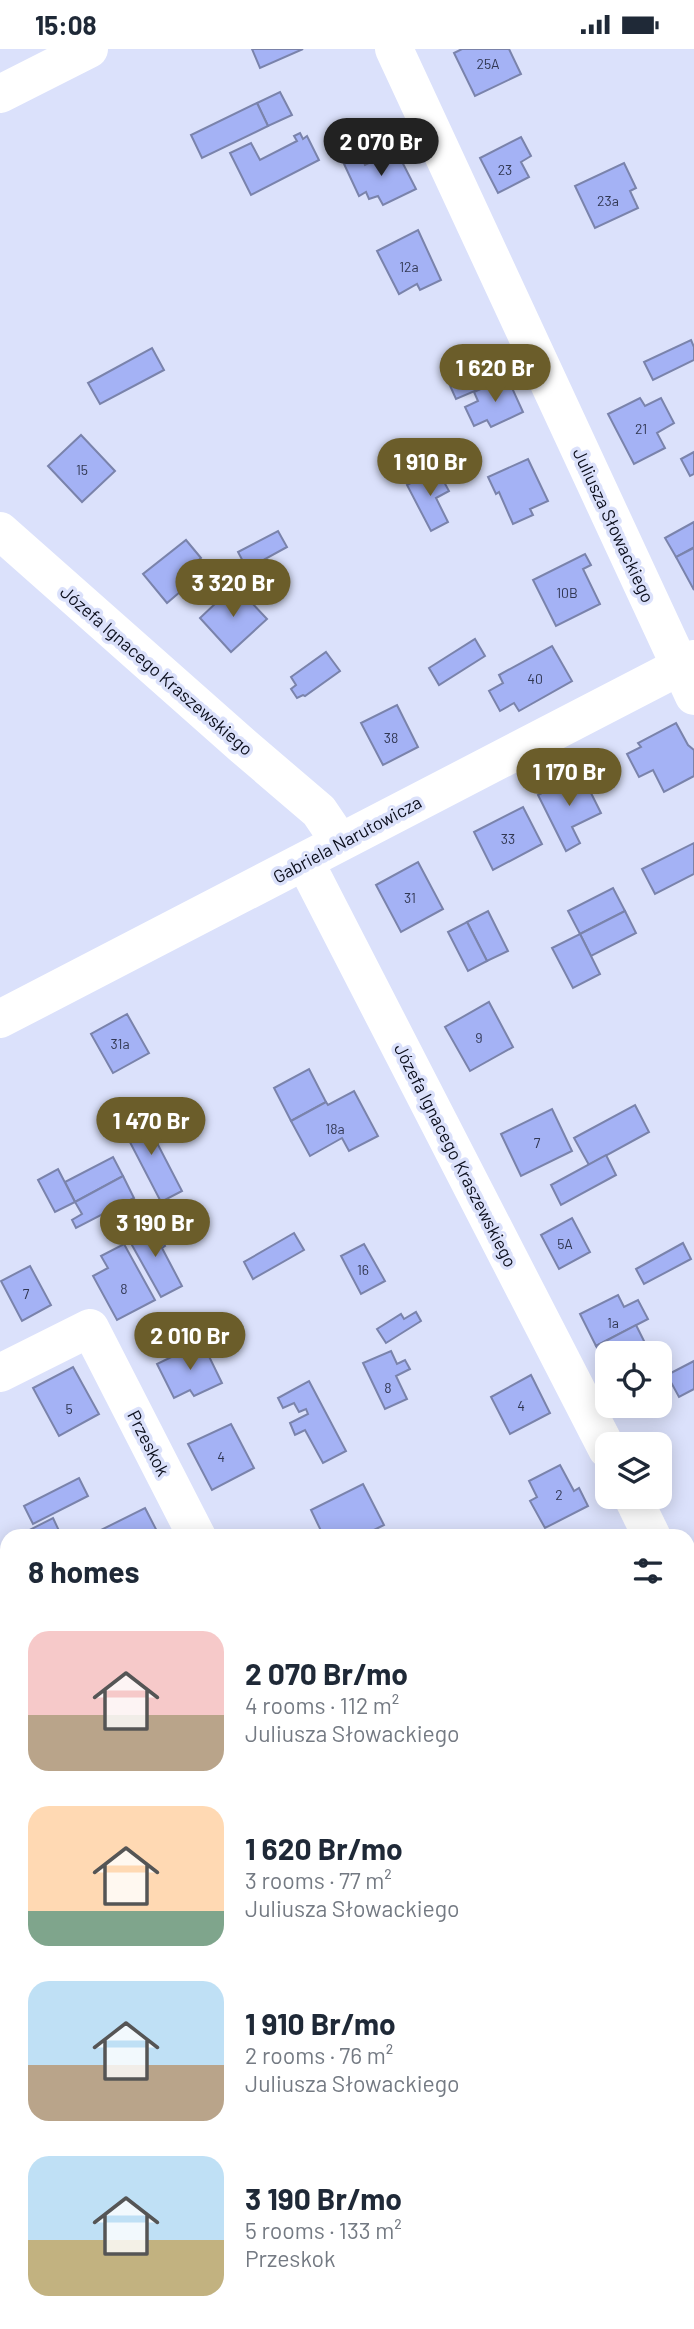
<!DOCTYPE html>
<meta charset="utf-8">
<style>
:root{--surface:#fff;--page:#f2f2f3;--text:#1f2937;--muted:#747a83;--accent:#6b5d2a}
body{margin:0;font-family:Barlow,sans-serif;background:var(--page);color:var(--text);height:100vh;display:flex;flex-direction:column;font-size:26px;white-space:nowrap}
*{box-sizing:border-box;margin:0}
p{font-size:23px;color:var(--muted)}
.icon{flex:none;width:38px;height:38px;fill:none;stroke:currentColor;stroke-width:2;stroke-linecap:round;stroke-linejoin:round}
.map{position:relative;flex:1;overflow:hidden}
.drawer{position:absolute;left:0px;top:1480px;width:695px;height:800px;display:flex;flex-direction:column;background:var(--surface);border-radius:21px 21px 0 0;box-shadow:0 4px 18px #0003}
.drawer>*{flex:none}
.buttons{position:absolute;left:595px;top:1292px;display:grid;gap:14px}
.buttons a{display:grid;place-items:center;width:77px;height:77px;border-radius:14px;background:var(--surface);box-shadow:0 4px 18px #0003;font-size:35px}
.price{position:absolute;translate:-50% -60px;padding:0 16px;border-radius:24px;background:var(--accent);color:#fff;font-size:23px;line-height:46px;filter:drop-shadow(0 2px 4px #0008)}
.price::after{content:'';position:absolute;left:50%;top:42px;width:21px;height:16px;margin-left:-10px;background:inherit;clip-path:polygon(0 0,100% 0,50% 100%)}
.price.selected{background:#222;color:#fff}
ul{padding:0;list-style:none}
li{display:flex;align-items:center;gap:21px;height:175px;padding:0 28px}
li span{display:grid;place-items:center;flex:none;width:196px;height:140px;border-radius:21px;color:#555}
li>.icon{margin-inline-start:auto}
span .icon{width:84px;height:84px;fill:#fffc;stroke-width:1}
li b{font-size:30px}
h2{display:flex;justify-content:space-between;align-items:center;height:84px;padding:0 28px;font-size:30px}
.status{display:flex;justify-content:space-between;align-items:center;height:49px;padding:0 35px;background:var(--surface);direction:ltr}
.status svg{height:19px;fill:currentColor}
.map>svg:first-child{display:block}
</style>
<div class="status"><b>15:08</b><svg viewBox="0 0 49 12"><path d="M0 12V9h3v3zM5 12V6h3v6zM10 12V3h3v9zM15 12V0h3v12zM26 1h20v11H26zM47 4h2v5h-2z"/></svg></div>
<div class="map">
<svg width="694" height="2280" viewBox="0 0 694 2280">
<rect width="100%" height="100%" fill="#dbe1fb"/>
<g fill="#a4b2f5" stroke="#7a83ab" stroke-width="2">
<polygon points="252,0 303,0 260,19"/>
<polygon points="462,0 509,0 521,25 475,47 454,4"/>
<polygon points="280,43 292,66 268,77 257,54"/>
<polygon points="257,54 268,77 202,109 191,86"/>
<polygon points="300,84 303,90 307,87 319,111 251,146 230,104 251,94 260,111 297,92 294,87"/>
<polygon points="521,88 531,107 521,113 529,128 498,144 480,109"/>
<polygon points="396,101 416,140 383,156 378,147 369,150 366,143 359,147 344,115 361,106 365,116"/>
<polygon points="624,114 636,139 630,142 638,159 595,179 575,137"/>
<polygon points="418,181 441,231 420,241 417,235 399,245 377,202"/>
<polygon points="691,291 694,298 694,311 653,331 644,313"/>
<polygon points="152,299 164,321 100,355 88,334"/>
<polygon points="487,311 496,333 456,350 447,330"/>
<polygon points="507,328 523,363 491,378 487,371 474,377 465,358 478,352 474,343"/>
<polygon points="640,349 645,357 661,349 674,374 657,384 665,399 634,415 608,365"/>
<polygon points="81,386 115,422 82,453 48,417"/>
<polygon points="694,403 694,425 690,427 681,410"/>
<polygon points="528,410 548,452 530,460 533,466 513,475 499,443 496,445 488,428"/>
<polygon points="437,420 449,442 436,449 448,473 431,482 407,436"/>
<polygon points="694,473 694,498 676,508 665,489"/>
<polygon points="278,482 287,498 247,520 238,503"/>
<polygon points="186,491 201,509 186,522 194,531 167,554 143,525"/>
<polygon points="694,499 694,541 676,508"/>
<polygon points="585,505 591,516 583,520 600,555 556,577 533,531"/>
<polygon points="235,536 267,570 231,603 200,569"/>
<polygon points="475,590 485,607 439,636 429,619"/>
<polygon points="552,597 572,632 519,662 514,654 500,662 489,642 503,634 499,626"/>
<polygon points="326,603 340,622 305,647 303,646 297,649 291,640 296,636 291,628"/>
<polygon points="397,656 418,698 383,716 361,674"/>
<polygon points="676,674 688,696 694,701 694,727 664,743 653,721 639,728 627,705 641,698 638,694"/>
<polygon points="581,724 601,764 572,778 580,794 566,802 538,746"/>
<polygon points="523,758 542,795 493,821 474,783"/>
<polygon points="694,794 694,825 655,845 642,820"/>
<polygon points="418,813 443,860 401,883 376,836"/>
<polygon points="613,839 625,862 580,885 568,862"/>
<polygon points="488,862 508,902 487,912 467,873"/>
<polygon points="625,862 636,884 591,907 580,885"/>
<polygon points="467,873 487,912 468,922 448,883"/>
<polygon points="580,885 600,925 573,939 552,899"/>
<polygon points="489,953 513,998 470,1022 445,978"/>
<polygon points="127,965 149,1004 113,1024 91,985"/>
<polygon points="309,1020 326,1053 291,1072 274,1039"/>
<polygon points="354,1042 378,1087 349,1102 342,1089 310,1107 291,1072 326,1053 328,1056"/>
<polygon points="635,1056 649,1083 589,1116 574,1089"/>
<polygon points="552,1060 572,1102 521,1127 501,1085"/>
<polygon points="141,1063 182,1142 161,1153 120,1074"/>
<polygon points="606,1106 616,1126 561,1156 551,1136"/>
<polygon points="113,1108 123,1127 75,1153 65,1133"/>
<polygon points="58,1120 75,1153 55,1163 38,1131"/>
<polygon points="123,1127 134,1149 76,1179 72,1171 82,1165 75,1153"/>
<polygon points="572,1169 590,1203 559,1220 541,1186"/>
<polygon points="152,1173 165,1197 162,1199 182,1237 161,1248 128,1189"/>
<polygon points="294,1184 304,1201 253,1230 244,1213"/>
<polygon points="683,1194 691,1210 644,1235 636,1220"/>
<polygon points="124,1195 155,1251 117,1271 93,1227 108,1219 101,1207"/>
<polygon points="364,1195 385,1232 361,1245 341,1207"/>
<polygon points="30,1217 51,1256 22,1272 1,1232"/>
<polygon points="618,1246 624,1258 638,1251 648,1270 596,1297 580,1265"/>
<polygon points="416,1263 421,1272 386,1294 377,1280 401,1265 404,1270"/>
<polygon points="636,1276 650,1304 607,1304 607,1316 596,1297"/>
<polygon points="202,1293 222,1334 194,1347 190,1341 174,1349 157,1315"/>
<polygon points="391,1302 397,1315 405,1311 410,1320 396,1327 407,1350 385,1360 363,1314"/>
<polygon points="694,1312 694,1340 679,1348 667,1326"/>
<polygon points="73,1318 99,1365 59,1387 33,1339"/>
<polygon points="531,1326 550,1364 510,1385 491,1348"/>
<polygon points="309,1332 346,1402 323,1414 305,1381 295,1386 290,1374 308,1365 306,1360 299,1363 294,1354 283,1359 278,1349"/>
<polygon points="231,1375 254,1419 212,1441 188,1395"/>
<polygon points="560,1416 574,1442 579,1439 588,1457 545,1479 530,1452 537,1448 529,1432"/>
<polygon points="79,1429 88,1447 33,1475 24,1457"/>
<polygon points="363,1435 384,1476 360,1488 324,1488 311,1461"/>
<polygon points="145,1459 160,1488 97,1488 95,1484"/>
<polygon points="53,1469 61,1486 16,1488"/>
<polygon points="2,1541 7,1550 7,1594 0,1598 0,1542"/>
<polygon points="694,1580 694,1628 688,1632 688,1583"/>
<polygon points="0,1732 7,1746 7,1816 0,1819"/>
<polygon points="688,1847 694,1859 694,1868 688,1871"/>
<polygon points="694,1931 694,1994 688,1997 688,1935"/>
<polygon points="688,2102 694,2114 694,2140 688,2143"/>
<polygon points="0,2216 7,2229 7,2235 0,2239"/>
<polygon points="173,2273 189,2273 191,2276 195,2273 255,2273 257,2277 251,2280 160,2280"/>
</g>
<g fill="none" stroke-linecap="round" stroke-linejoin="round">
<polyline stroke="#989db3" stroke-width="4.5" stroke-dasharray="5 3.5" stroke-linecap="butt" points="15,2280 29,2273"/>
<g stroke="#fff" stroke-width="38">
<polyline points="394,0 694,647"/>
<polyline points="0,45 89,0"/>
<polyline points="0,482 243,697 319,762 340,793"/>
<polyline points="305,813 607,1400"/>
<polyline points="0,970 694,610"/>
<polyline points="0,1324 90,1279 197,1488"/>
<polyline points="632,1447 652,1488"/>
<polyline points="688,1540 694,1537"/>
<polyline points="0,1892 7,1888"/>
<polyline points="0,2083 7,2098"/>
<polyline points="91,2273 94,2280"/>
</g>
</g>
<g text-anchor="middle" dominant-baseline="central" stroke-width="7" stroke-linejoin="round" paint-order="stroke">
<g font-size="14" fill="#313752">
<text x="488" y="14">25A</text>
<text x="505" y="120">23</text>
<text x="608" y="151">23a</text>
<text x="409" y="217">12a</text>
<text x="641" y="379">21</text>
<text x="82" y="420">15</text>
<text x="567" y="543">10B</text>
<text x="535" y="629">40</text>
<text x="391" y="688">38</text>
<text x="508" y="789">33</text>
<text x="410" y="848">31</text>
<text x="479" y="988">9</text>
<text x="120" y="994">31a</text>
<text x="335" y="1079">18a</text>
<text x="537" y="1093">7</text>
<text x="565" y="1194">5A</text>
<text x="363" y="1220">16</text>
<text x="124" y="1239">8</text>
<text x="26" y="1244">7</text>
<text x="613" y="1273">1a</text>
<text x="388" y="1338">8</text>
<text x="521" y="1356">4</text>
<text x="69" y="1359">5</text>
<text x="221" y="1407">4</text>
<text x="559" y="1445">2</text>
</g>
<g font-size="18" fill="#0b0e1c" stroke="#dbe1fb">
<text transform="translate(614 476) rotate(65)">Juliusza Słowackiego</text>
<text transform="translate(157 621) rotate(41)">Józefa Ignacego Kraszewskiego</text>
<text transform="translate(347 790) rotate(-28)">Gabriela Narutowicza</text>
<text transform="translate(456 1106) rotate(63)">Józefa Ignacego Kraszewskiego</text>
<text transform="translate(149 1394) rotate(63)">Przeskok</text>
</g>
</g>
</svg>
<div class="buttons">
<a><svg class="icon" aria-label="locate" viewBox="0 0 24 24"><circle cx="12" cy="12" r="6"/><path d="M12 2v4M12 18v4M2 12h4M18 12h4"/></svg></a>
<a><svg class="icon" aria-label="layers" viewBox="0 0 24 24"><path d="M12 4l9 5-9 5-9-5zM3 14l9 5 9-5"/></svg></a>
</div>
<b class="price selected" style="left:381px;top:129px">2 070 Br</b>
<b class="price" style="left:495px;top:355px">1 620 Br</b>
<b class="price" style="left:430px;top:449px">1 910 Br</b>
<b class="price" style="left:233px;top:570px">3 320 Br</b>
<b class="price" style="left:569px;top:759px">1 170 Br</b>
<b class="price" style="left:151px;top:1108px">1 470 Br</b>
<b class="price" style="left:155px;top:1210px">3 190 Br</b>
<b class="price" style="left:190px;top:1323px">2 010 Br</b>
<section class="drawer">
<h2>8 homes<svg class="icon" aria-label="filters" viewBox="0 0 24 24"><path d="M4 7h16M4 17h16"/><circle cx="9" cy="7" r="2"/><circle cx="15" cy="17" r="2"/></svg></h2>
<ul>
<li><span style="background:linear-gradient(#f6c9c9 60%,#b9a48a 0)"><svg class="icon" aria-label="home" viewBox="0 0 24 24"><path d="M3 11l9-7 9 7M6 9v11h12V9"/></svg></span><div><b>2 070 Br/mo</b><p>4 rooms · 112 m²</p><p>Juliusza Słowackiego</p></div></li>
<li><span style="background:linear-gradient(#ffd9b3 75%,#7fa58c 0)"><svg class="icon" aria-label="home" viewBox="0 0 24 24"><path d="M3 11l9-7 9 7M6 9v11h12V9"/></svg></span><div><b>1 620 Br/mo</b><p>3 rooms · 77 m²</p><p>Juliusza Słowackiego</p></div></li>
<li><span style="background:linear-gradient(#bfe0f5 60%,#b9a48a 0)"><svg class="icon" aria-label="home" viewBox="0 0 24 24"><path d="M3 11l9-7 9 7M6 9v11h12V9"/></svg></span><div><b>1 910 Br/mo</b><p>2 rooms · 76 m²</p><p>Juliusza Słowackiego</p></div></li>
<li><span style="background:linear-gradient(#bfe0f5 60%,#c2b280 0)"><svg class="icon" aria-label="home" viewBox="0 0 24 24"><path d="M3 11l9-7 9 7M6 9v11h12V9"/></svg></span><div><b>3 190 Br/mo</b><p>5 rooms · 133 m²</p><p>Przeskok</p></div></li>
</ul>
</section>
</div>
